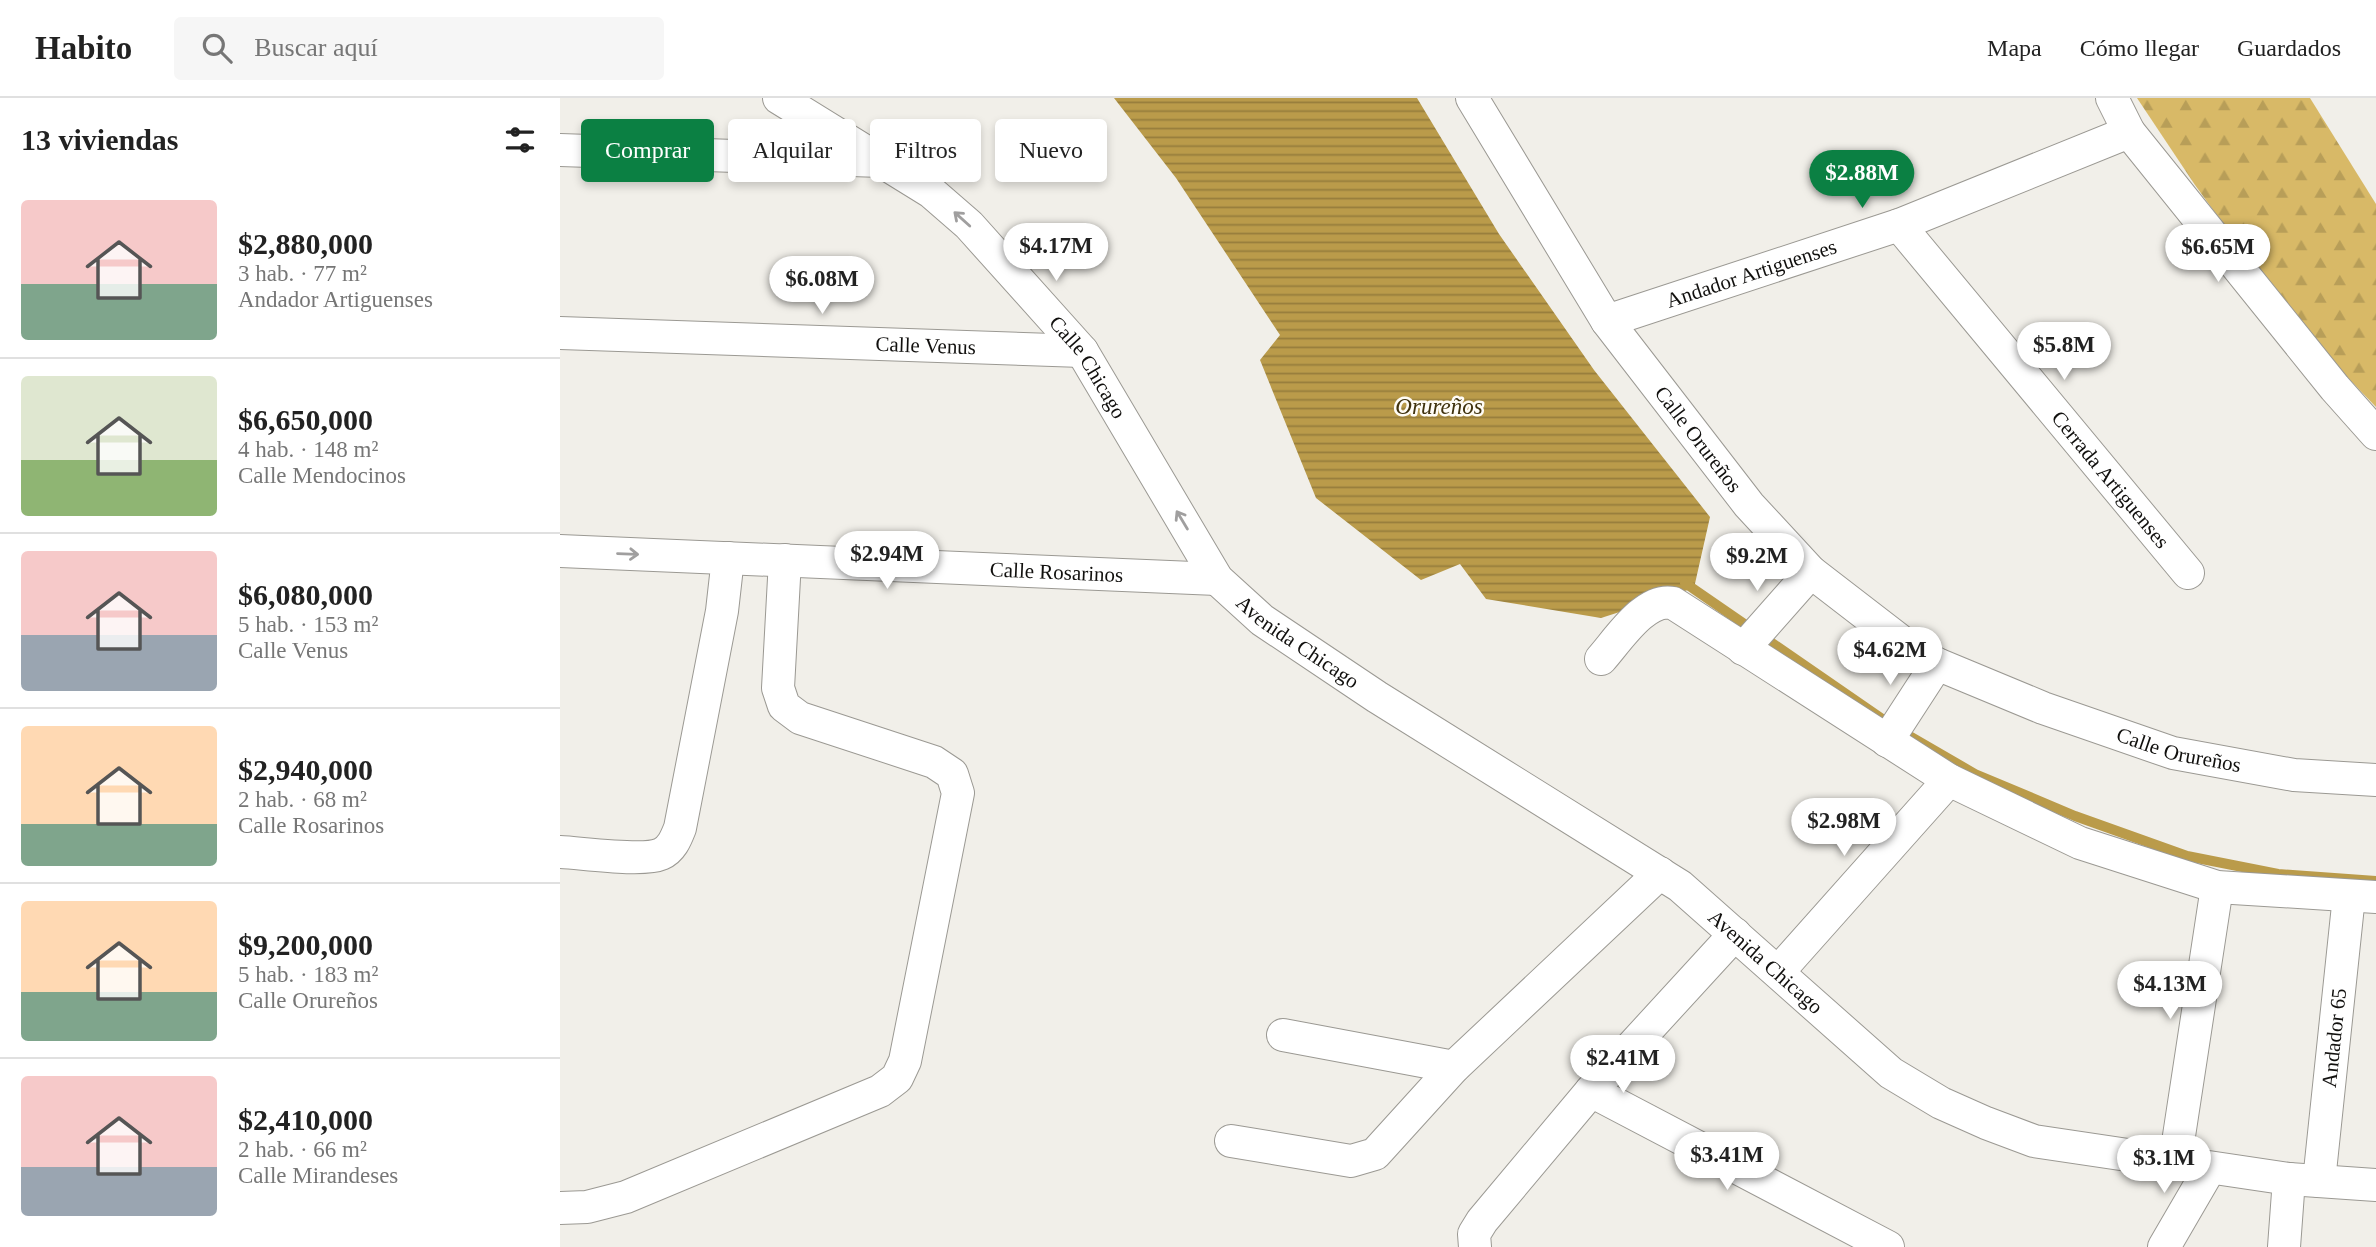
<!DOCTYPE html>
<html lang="es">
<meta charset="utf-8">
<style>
:root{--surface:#fff;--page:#f6f6f6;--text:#222;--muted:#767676;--line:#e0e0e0;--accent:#0b8043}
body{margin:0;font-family:"Times New Roman",serif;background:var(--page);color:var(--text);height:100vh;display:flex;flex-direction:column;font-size:26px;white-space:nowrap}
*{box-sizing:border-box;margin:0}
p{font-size:23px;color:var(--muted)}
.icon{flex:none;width:38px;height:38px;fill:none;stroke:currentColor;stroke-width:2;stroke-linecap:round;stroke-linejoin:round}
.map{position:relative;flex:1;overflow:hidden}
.drawer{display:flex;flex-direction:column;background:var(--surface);width:560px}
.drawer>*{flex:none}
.top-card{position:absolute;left:21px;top:21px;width:665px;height:63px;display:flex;gap:14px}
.price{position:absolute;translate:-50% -60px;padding:0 16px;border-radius:24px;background:#fff;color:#222;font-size:23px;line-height:46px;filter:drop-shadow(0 2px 4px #0008)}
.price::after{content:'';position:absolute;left:50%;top:42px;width:21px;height:16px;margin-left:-10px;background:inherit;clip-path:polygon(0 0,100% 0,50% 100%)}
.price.current{background:var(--accent);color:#fff}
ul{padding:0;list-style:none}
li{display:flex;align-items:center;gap:21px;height:175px;padding:0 21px}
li+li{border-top:2px solid var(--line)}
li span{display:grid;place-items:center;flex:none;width:196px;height:140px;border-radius:7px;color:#555}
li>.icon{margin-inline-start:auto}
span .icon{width:84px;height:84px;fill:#fffc;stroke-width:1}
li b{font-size:30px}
h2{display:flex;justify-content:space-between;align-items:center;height:84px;padding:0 21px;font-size:30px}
.pill{padding:0 24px;border-radius:7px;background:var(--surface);box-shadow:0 4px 10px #0003;font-size:24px;line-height:63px}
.pill.current{background:var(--accent);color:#fff}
header{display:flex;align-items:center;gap:42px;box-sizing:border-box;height:98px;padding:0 35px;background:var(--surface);border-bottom:2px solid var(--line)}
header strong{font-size:33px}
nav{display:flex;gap:38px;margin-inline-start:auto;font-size:24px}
.search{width:490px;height:63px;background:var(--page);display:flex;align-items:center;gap:18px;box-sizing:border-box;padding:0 24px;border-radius:7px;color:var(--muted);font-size:26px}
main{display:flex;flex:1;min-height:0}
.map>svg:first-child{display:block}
</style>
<header>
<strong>Habito</strong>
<div class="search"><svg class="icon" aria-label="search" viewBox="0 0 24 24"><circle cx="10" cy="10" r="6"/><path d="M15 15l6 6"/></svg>Buscar aquí</div>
<nav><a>Mapa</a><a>Cómo llegar</a><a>Guardados</a></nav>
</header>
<main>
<section class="drawer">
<h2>13 viviendas<svg class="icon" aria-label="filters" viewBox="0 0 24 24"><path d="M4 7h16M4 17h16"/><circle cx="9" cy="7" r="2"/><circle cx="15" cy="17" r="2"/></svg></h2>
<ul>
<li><span style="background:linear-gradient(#f6c9c9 60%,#7fa58c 0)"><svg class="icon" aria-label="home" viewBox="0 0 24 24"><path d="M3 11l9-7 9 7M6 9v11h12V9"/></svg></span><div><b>$2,880,000</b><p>3 hab. · 77 m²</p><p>Andador Artiguenses</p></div></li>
<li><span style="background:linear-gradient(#dfe7d0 60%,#8fb573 0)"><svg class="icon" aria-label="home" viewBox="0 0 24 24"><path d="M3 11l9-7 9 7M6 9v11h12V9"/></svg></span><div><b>$6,650,000</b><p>4 hab. · 148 m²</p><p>Calle Mendocinos</p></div></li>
<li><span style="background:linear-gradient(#f6c9c9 60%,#9aa5b1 0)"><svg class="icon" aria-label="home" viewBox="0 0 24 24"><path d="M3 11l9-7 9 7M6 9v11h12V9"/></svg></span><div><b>$6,080,000</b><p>5 hab. · 153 m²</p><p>Calle Venus</p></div></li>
<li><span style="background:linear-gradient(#ffd9b3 70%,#7fa58c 0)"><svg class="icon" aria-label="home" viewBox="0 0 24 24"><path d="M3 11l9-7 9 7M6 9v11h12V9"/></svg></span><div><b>$2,940,000</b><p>2 hab. · 68 m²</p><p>Calle Rosarinos</p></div></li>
<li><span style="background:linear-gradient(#ffd9b3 65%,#7fa58c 0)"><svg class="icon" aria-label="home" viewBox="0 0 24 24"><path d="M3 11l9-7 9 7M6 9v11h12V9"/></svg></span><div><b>$9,200,000</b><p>5 hab. · 183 m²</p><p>Calle Orureños</p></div></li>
<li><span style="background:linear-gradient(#f6c9c9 65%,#9aa5b1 0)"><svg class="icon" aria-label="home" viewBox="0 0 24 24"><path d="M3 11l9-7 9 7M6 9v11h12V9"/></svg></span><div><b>$2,410,000</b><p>2 hab. · 66 m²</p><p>Calle Mirandeses</p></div></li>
</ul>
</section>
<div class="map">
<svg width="1816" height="1149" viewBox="0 0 1816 1149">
<defs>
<pattern id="forest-firs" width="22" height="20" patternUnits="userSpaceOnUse" patternTransform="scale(1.75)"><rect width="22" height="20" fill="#d8b967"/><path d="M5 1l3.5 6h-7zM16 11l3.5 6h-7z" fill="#b89e58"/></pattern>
<pattern id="water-rules" width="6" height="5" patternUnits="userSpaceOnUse" patternTransform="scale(1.75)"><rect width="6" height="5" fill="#ba9b4a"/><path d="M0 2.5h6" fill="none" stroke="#967d3c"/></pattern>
</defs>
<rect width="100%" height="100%" fill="#f1efe9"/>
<polygon fill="url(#forest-firs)" points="1577,0 1750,0 1816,106 1816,309 1735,225 1635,87"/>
<polygon fill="url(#water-rules)" points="554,0 857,0 939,136 1034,272 1150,419 1134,490 1041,520 926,501 900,466 861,482 756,400 700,262 720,237 616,80"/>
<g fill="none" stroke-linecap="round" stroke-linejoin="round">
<polyline stroke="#ba9b4a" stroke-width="10" points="1125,485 1334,629 1415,676 1515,718 1627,758 1718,776 1816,783"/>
<defs>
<g id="minor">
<path id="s1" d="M 219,0 L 371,94 L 409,127 L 522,253 L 657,481 L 702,522 L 817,599 L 1120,788 L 1331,975 L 1381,1005 L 1426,1025 L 1474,1043 L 1729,1081 L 1816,1087"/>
<path id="s2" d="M 912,0 L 1047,223 L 1189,407 L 1251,474 L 1347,548 L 1377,566 L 1483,610 L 1613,655 L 1734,677 L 1816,682"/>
<polyline points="1552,0 1569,34 1775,290 1816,336"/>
<polyline points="0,52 321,63"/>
<path id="s3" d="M 1339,127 L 1628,475"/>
<path id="s4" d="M 1047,223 L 1339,127 L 1569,34"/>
<path id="s5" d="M 0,235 L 522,253"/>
<path id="s6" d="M 0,453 L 657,481"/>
<polyline points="1183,551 1251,474"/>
<path d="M 1041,561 C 1058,542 1085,499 1113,505 L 1389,682 L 1520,745 L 1657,789 L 1816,799"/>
<polyline points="1327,643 1377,566"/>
<path d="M 0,754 C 22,755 83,764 101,756 C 112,751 116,740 120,730 L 162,513 L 168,460"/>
<polyline points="1218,874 1389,682"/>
<polyline points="723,937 894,969"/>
<polyline points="1031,993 1328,1149"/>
<polyline points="671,1043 791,1063 815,1056 894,969 1100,775"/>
<polyline points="1615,1064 1657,789"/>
<path id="s7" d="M 1759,1083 L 1789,798"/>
<polyline points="0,1110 27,1109 66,1099 320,993 337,980 345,963 398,695 392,676 374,664 240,620 224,608 218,590 225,462"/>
<polyline points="915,1149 914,1136 922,1123 1031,993 1175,836"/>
<polyline points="1604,1149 1650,1070"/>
<polyline points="1724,1149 1729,1081"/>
</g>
</defs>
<use href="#minor" stroke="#9b9993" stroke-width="34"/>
<use href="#minor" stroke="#fff" stroke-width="32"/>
</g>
<defs><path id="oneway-shaft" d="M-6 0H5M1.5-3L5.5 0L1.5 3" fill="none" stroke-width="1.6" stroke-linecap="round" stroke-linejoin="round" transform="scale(1.75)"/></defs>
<g stroke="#a09f9f">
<use href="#oneway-shaft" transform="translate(402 121) rotate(-138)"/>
<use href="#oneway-shaft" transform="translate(622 422) rotate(-121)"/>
<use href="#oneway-shaft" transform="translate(68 456) rotate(2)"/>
</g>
<g text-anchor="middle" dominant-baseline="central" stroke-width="5" stroke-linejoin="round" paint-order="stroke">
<g font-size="21" fill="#11100e" stroke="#fffcf6">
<text stroke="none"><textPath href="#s4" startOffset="152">Andador Artiguenses</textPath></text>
<text stroke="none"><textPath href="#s5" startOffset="366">Calle Venus</textPath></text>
<text stroke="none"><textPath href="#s1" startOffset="415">Calle Chicago</textPath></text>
<text stroke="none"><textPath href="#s2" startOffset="410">Calle Orureños</textPath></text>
<text stroke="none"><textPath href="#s3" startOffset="331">Cerrada Artiguenses</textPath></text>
<text stroke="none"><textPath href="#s6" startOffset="497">Calle Rosarinos</textPath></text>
<text stroke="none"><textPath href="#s1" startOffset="766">Avenida Chicago</textPath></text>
<text stroke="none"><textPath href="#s2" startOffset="998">Calle Orureños</textPath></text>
<text stroke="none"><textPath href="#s1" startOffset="1334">Avenida Chicago</textPath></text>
<text stroke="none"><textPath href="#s7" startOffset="144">Andador 65</textPath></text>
</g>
<g font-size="23" font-style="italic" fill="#40320e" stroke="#fffcf6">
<text x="879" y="308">Orureños</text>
</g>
</g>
</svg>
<b class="price current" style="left:1302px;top:112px">$2.88M</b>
<b class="price" style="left:496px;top:185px">$4.17M</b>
<b class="price" style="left:1658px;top:186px">$6.65M</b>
<b class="price" style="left:262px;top:218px">$6.08M</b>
<b class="price" style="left:1504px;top:284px">$5.8M</b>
<b class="price" style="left:327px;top:493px">$2.94M</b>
<b class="price" style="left:1197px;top:495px">$9.2M</b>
<b class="price" style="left:1330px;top:589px">$4.62M</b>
<b class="price" style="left:1284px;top:760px">$2.98M</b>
<b class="price" style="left:1610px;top:923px">$4.13M</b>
<b class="price" style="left:1063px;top:997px">$2.41M</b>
<b class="price" style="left:1167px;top:1094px">$3.41M</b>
<b class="price" style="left:1604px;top:1097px">$3.1M</b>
<div class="top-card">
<a class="pill current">Comprar</a>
<a class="pill">Alquilar</a>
<a class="pill">Filtros</a>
<a class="pill">Nuevo</a>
</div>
</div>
</main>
